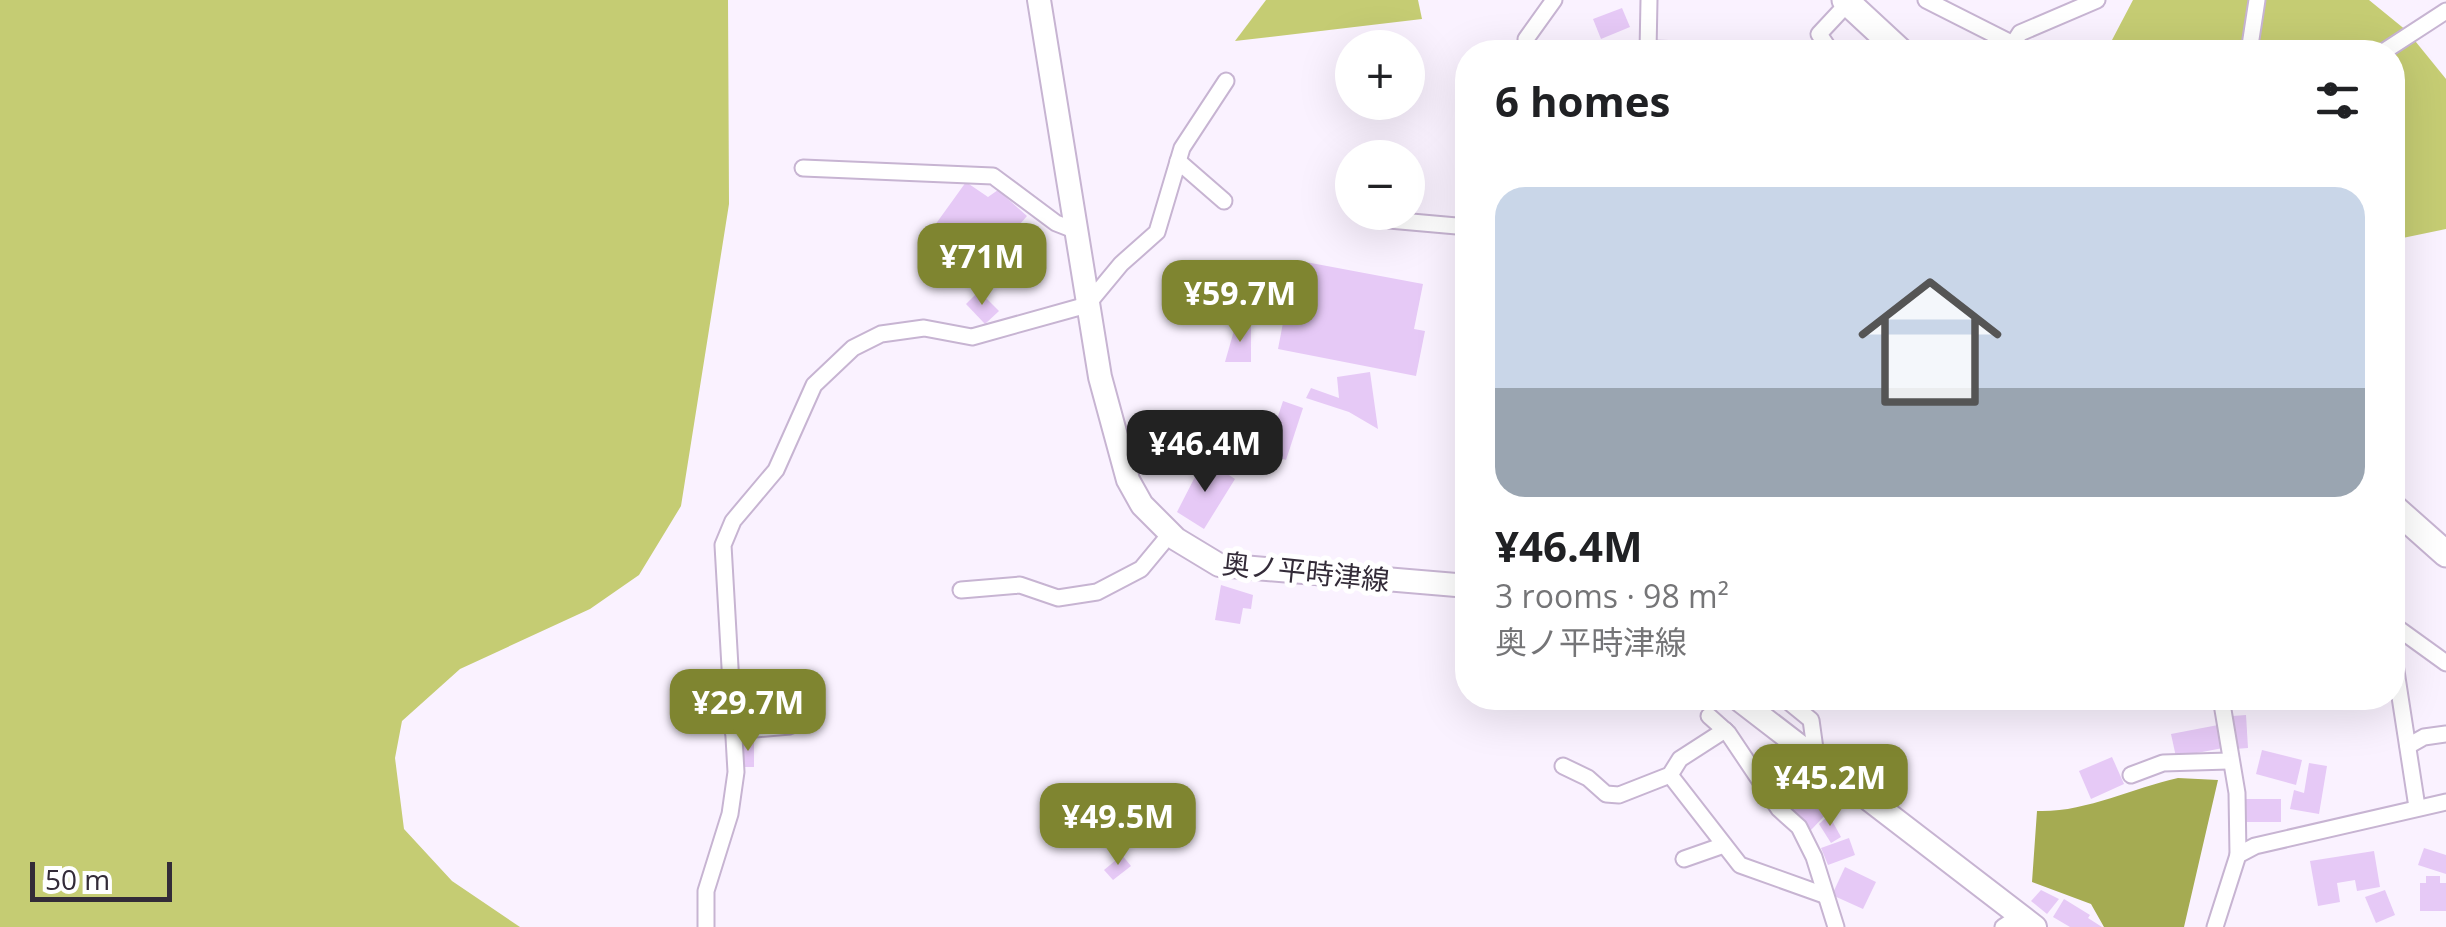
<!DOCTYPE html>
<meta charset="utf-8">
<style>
:root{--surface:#fff;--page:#f6f6f6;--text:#202124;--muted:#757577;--accent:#7f8530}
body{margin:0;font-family:"Open Sans","Noto Sans JP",sans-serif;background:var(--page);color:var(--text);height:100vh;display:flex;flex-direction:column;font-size:38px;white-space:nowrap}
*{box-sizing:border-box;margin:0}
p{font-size:32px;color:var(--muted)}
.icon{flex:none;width:55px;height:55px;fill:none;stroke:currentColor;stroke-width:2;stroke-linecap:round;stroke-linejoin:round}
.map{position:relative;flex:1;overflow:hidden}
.sheet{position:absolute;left:1455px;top:40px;width:950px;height:670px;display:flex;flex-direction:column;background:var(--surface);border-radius:40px;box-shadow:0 10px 40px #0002}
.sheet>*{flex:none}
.controls{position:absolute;left:1335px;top:30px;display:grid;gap:20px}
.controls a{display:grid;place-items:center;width:90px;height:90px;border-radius:50%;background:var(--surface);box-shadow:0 10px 40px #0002;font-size:50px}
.scale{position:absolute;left:30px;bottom:25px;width:142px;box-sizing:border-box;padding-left:10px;border:5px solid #332b38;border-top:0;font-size:28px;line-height:35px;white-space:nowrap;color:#332b38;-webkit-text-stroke:8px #fff;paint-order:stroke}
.price{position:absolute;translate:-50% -85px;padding:0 22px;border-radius:20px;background:var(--accent);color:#fff;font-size:32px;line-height:65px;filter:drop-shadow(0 2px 5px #0008)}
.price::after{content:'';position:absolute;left:50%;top:60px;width:30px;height:22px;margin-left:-15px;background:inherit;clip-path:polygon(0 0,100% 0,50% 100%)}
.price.on{background:#222;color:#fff}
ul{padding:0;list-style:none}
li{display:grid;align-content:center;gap:20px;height:530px;padding:0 40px}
li span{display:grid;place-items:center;height:310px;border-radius:30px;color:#555}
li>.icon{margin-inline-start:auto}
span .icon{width:180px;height:180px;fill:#fffc;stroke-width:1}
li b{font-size:42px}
h2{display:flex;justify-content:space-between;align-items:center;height:120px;padding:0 40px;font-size:42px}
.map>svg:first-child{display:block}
</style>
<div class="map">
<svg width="2446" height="927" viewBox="0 0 2446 927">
<rect width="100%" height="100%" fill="#faf2ff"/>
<g fill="#c5cc73">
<polygon points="0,0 728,0 729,204 681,506 639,575 590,609 460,669 402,721 395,758 404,829 452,881 520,927 0,927"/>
<polygon points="1266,0 1418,0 1422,19 1235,41"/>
<polygon points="2133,0 2369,0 2407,31 2446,79 2446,229 2393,240 2392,52 2112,52 2112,40"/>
</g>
<path fill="#a5ab52" d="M 2178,778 L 2218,780 L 2184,927 L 2104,927 L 2091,904 L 2032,882 L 2037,811 C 2084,813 2132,788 2178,778 Z"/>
<g fill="#e6c9f6">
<polygon points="1622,8 1630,27 1601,39 1593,19"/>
<polygon points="966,182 988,197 998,190 1027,216 982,267 932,253 930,232"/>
<polygon points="1295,260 1423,284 1414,329 1425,331 1416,376 1278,349"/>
<polygon points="979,291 999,311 985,324 966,304"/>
<polygon points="1251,325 1251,362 1225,362 1235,327"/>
<polygon points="1370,372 1378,429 1349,412 1306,398 1311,388 1339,398 1337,377"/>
<polygon points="1283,401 1303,408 1286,460 1266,453"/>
<polygon points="1209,462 1235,479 1204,529 1177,512 1198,471 1202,473"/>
<polygon points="1221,585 1253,595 1251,609 1243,608 1240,624 1215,620"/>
<polygon points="2246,715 2248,748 2235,749 2233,716"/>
<polygon points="2218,725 2223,748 2176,757 2171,734"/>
<polygon points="742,741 754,741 754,767 741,767"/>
<polygon points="2262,750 2302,760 2296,785 2256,774"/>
<polygon points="2112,757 2124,784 2091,799 2079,771"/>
<polygon points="2309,763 2327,766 2319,814 2290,809 2294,790 2304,793"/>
<polygon points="1800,780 1830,810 1811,830 1780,800"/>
<rect x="2246" y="799" width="35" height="23"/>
<polygon points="1829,815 1841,837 1831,843 1819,824"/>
<polygon points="1849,838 1855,855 1828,865 1821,848"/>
<polygon points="2424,848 2446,855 2446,874 2418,865"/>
<polygon points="2374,851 2380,887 2357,891 2355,880 2337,883 2340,902 2318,906 2310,861"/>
<polygon points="1122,855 1131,866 1113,880 1104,870"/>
<polygon points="1845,867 1876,882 1863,909 1832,895"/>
<polygon points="2426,876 2440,876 2440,883 2446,883 2446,911 2420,911 2420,883 2426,883"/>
<polygon points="2041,890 2059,899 2047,914 2031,901"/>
<polygon points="2385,890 2395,915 2376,923 2365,897"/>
<polygon points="2064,899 2090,915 2088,918 2102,927 2070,927 2053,917"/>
</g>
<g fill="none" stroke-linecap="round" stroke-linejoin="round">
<defs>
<g id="minor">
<polyline points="1926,0 2013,44 2020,33 2097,0"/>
<polyline points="1526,39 1554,0"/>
<polyline points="1648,49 1773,52"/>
<polyline points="1648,52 1649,0"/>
<polyline points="1831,52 1819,34 1848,3"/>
<polyline points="2249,52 2257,0"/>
<polyline points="2383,52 2446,11"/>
<polyline points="1178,161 1224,201"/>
<polyline points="803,168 993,176 1056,223 1074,230"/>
<polyline points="1389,220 1468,227"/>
<polyline points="961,590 1020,585 1058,598 1097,592 1141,569 1170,534"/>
<polyline points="2392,624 2446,663"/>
<polyline points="2392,645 2417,807"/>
<polyline points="1784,698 1811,720 1816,756"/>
<polyline points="2221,698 2237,793 2238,855"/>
<polyline points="1709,716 1728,733 1779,809 1799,827 1814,857 1836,927"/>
<polyline points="733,731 790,726"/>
<polyline points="2408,746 2424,737 2446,734"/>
<polyline points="1563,766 1588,778 1606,794 1619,795 1670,775 1680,759 1725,730"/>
<polyline points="1670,775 1740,865 1824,895"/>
<polyline points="2131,775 2163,763 2228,761"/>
<polyline points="1684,859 1724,845"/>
<polyline points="706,927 706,891 730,814 736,772 723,545 733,521 776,470 814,385 853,348 881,334 924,328 972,337 1087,305 1121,264 1157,232 1182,148 1226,81"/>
<polyline points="2003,927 2020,916"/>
<polyline points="2215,927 2238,855 2255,846 2446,802"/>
</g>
<g id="secondary">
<polyline points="1039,0 1100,377 1128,480 1142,505 1176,539 1219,565 1468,586"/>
<polyline points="1737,698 2035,927"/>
</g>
<g id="trunk">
<polyline points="1845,0 1901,52"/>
<polyline points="2392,506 2446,554"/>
</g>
</defs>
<use href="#minor" stroke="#c7b4d2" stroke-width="19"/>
<use href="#secondary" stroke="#c7b4d2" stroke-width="26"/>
<use href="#trunk" stroke="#c7b4d2" stroke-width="29"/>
<use href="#minor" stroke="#fff" stroke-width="15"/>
<use href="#secondary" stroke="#fff" stroke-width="22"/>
<use href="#trunk" stroke="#fff" stroke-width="25"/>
</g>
<g text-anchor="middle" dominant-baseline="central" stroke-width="10" stroke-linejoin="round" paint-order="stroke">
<g font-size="28" fill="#332b38" stroke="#fff">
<text transform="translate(1306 571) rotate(6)">奥ノ平時津線</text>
</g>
</g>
</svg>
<div class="controls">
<a>+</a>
<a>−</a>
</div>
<div class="scale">50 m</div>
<b class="price" style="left:982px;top:308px">¥71M</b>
<b class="price" style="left:1240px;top:345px">¥59.7M</b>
<b class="price on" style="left:1205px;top:495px">¥46.4M</b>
<b class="price" style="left:748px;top:754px">¥29.7M</b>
<b class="price" style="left:1830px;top:829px">¥45.2M</b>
<b class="price" style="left:1118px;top:868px">¥49.5M</b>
<section class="sheet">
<h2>6 homes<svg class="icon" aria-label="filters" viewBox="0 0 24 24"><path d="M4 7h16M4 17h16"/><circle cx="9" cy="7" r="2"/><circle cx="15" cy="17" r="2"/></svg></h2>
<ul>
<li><span style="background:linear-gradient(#c9d6e8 65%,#9aa5b1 0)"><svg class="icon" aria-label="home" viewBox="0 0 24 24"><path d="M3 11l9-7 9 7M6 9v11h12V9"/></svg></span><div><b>¥46.4M</b><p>3 rooms · 98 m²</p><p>奥ノ平時津線</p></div></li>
</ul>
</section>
</div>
